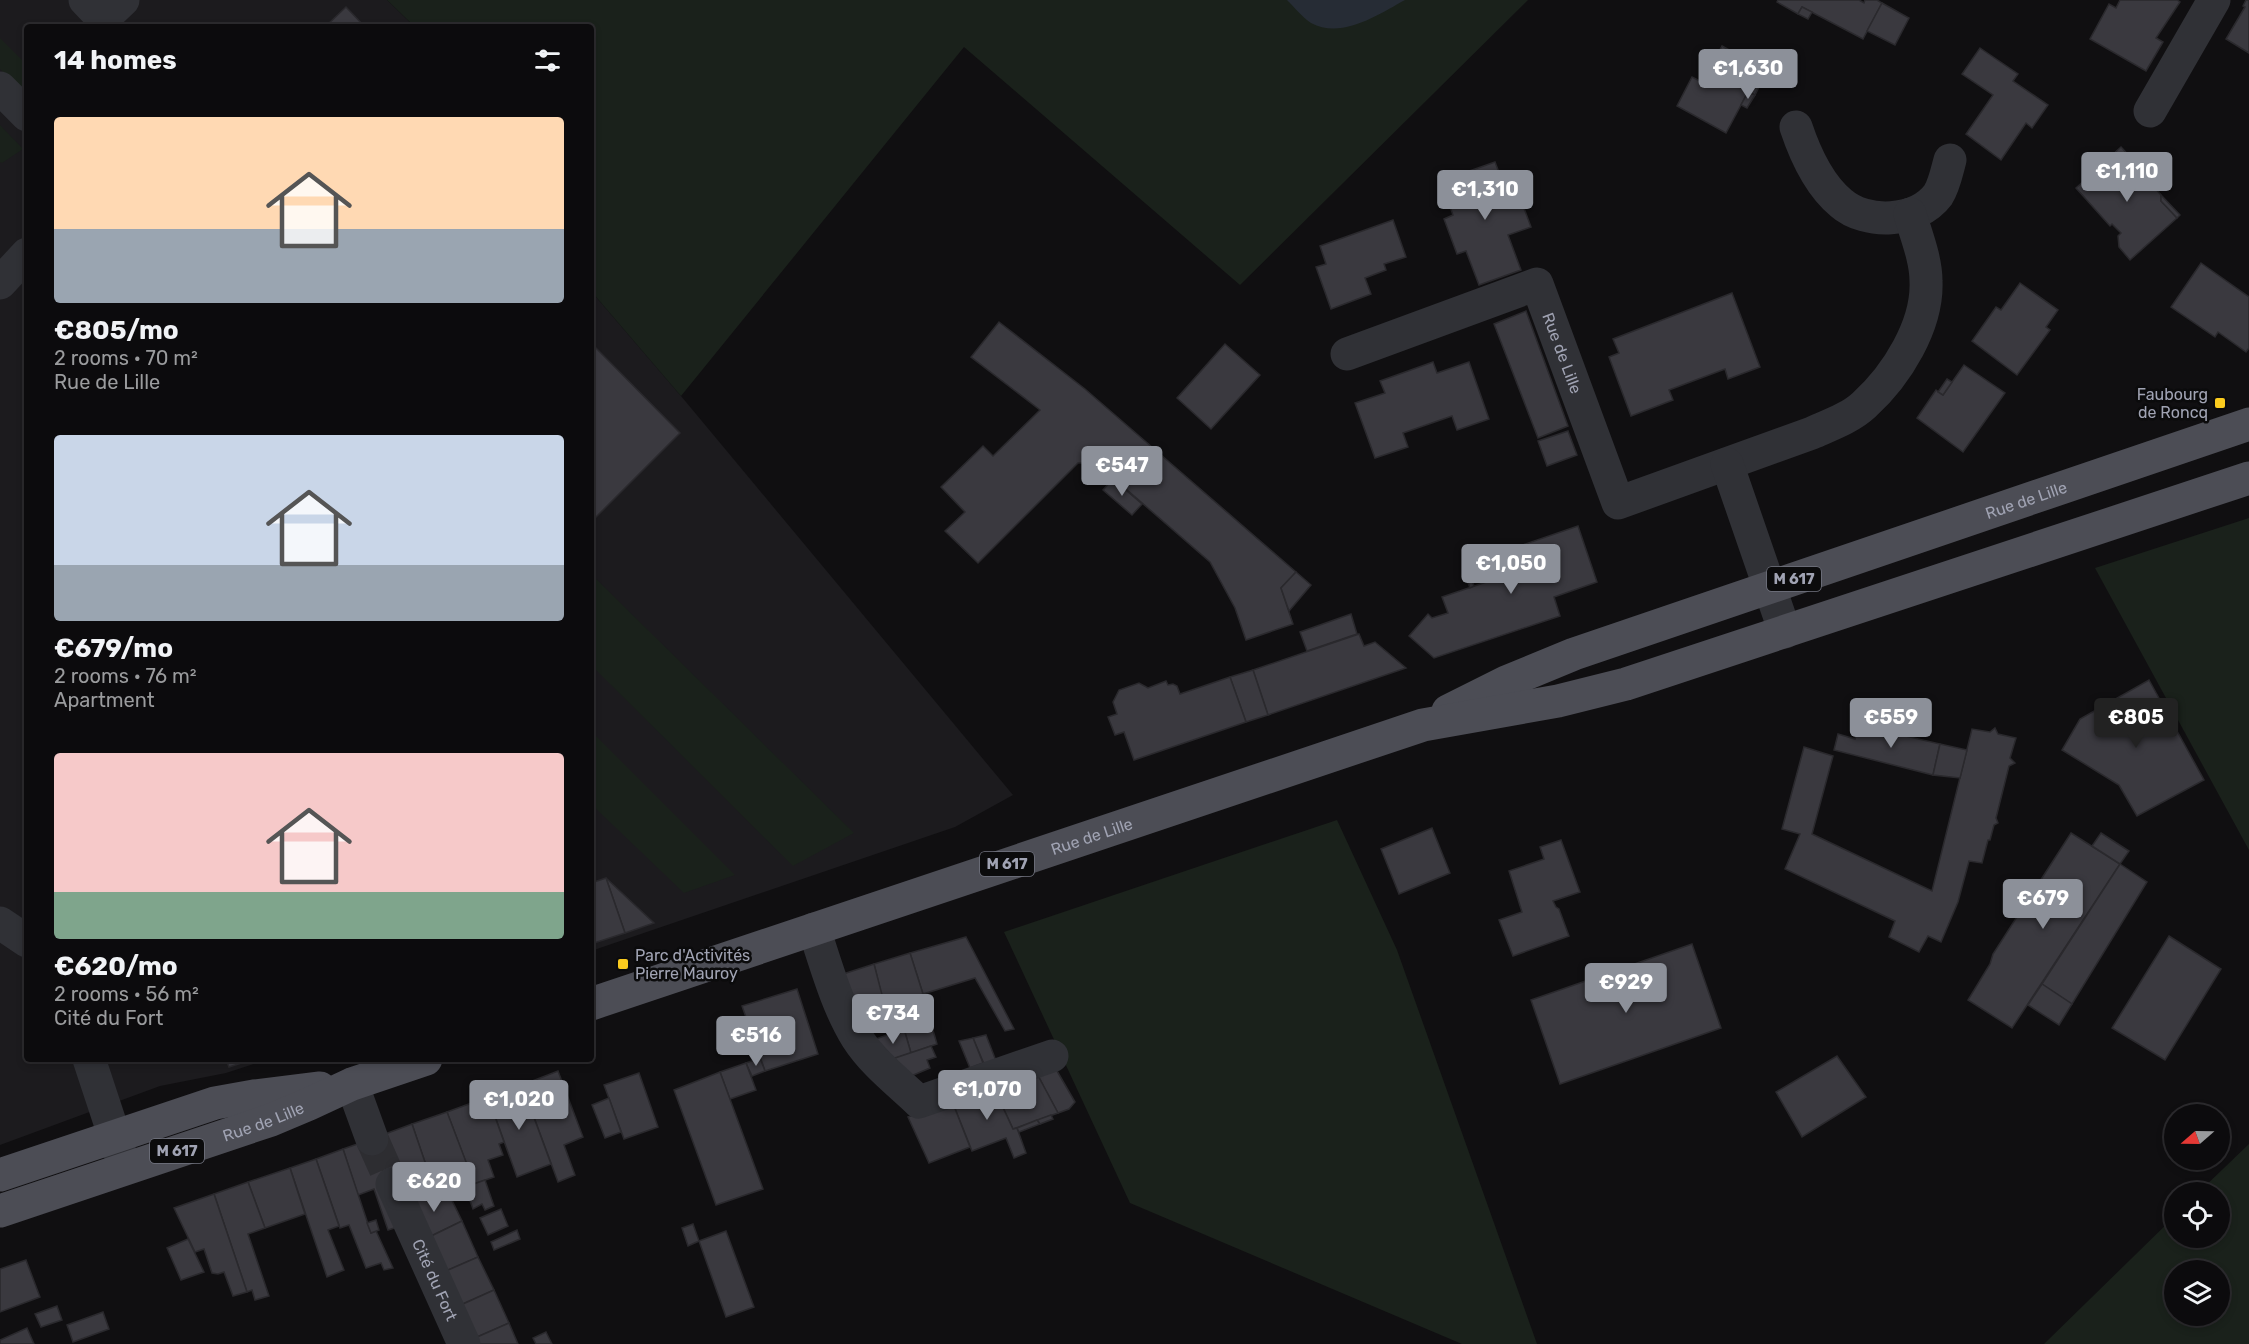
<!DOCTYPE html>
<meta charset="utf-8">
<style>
:root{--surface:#0c0b0d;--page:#1a191b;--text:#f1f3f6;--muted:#9a9b9d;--line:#2c2b2e;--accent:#8c9099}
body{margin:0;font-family:Rubik,sans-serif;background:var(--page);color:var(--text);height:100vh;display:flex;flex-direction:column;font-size:22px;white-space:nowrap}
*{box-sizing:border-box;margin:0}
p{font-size:20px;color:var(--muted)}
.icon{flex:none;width:33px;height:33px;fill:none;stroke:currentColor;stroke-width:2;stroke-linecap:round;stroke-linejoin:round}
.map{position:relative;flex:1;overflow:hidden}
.panel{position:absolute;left:24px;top:24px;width:570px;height:1038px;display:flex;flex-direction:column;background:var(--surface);border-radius:6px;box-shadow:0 3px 9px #0003,0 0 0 2px var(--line)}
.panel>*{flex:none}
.needle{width:39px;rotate:250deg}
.buttons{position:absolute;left:2164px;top:1104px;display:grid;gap:12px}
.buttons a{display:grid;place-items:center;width:66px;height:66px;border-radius:50%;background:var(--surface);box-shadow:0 3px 9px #0003,0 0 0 2px var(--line);font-size:30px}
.price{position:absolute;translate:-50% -51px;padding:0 14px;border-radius:6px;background:var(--accent);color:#fff;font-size:20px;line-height:39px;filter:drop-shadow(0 2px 3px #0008)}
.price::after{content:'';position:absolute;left:50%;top:36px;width:18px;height:14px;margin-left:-9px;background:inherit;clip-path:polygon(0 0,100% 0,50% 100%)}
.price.active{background:#222;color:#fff}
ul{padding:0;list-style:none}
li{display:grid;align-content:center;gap:12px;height:318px;padding:0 30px}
li span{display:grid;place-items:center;height:186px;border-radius:6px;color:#555}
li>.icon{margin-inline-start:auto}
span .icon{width:108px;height:108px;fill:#fffc;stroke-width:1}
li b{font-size:26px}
h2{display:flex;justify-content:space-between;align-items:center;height:72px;padding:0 30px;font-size:26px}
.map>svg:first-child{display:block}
</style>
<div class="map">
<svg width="2249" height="1344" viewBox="0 0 2249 1344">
<rect width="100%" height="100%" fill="#100f11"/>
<g fill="#1c1b1e">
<polygon points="0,0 387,0 415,27 27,27 27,1059 269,1059 226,1073 160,1086 0,1145"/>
<polygon points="591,291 681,396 1013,795 955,827 591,951"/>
</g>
<g fill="#1a211b" fill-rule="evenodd">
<polygon points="387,0 1528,0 1240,285 964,47 681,396 591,291 591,27 415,27"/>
<polygon points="0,38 27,65 27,96 0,69"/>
<polygon points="0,125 23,149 2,163 0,162"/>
<polygon points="2249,518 2249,850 2095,568"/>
<polygon points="591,574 854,833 793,866 591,665"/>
<polygon points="591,731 735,875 684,893 591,804"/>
<polygon points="1337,820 1397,950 1537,1344 1462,1344 1130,1203 1004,932"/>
<path d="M 2249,1144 L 2249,1344 L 2044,1344 L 2175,1216 L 2175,1238 L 2220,1238 L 2220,1192 L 2199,1192 ZM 2220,1270 L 2220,1316 L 2175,1316 L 2175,1270 Z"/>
</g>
<path fill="#262c35" d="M 1287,0 L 1405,0 C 1379,14 1342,40 1311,23 C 1303,18 1294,7 1287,0 Z"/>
<g fill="#3a393f" stroke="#2a292d" stroke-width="1.5">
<polygon points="1778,0 1859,0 1864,3 1865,0 1877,0 1882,3 1863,39 1802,7 1798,14 1777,2"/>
<polygon points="2120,0 2177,0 2180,2 2156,38 2163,42 2146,71 2090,39 2109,4 2116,8"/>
<polygon points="2246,0 2249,0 2249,53 2226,39 2245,7 2243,6"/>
<polygon points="1882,3 1909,18 1895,45 1867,31"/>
<polygon points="346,7 365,27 325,27"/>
<polygon points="1802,7 1812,12 1808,19 1798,14"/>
<polygon points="1722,46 1767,71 1755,95 1748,92 1726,133 1677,106 1692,77 1702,82"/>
<polygon points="1980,48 2018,74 2013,81 2048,105 2032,128 2026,123 2001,160 1966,134 1993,95 1962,74"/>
<polygon points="1748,92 1755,95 1747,108 1741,105"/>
<polygon points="2121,147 2132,159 2134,165 2130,168 2146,185 2153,186 2161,195 2161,201 2177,218 2130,260 2119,247 2118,236 2121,233 2112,224 2110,226 2076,188"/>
<polygon points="1495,162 1508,196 1518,192 1531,227 1508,235 1521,270 1479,285 1466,251 1457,254 1444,219 1453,215 1441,181"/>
<polygon points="2134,165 2153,186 2146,185 2130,168"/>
<polygon points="2161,195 2180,215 2177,218 2161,201"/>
<polygon points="1393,220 1406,257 1384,264 1386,270 1365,278 1371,294 1331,309 1316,267 1326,264 1320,246"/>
<polygon points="2201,263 2249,297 2249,348 2246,352 2218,332 2215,337 2171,307"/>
<polygon points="2020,283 2058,310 2046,327 2050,330 2017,375 1972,341 1996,307 2001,310"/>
<polygon points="1732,293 1760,367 1728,379 1725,369 1669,390 1673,400 1631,416 1609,357 1619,353 1613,339"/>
<polygon points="1526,311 1568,426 1538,438 1494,324"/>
<polygon points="999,322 1085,389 1296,572 1281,588 1293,624 1246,640 1235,608 1210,562 1096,463 1078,463 978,563 945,531 965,512 941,487 983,446 993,456 1040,410 971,357"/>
<polygon points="591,343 680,433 591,522"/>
<polygon points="1225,344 1260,375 1211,429 1177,398"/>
<polygon points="1433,362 1437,373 1469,362 1489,419 1457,430 1452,416 1403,433 1408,447 1375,458 1355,403 1385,393 1380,381"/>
<polygon points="1964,365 2005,393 1963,452 1917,418 1936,390 1943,395"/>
<polygon points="1947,379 1952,382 1943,395 1938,392"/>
<polygon points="1568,431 1577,455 1547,466 1538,441"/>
<polygon points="1113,479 1142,504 1132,515 1103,490"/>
<polygon points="1578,526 1597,582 1554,597 1560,616 1434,658 1409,636 1428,614 1432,618 1448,613 1442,597 1510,574 1502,552"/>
<polygon points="1468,570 1474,586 1470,588 1464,572"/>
<polygon points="1296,572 1311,585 1289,611 1281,588"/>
<polygon points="1351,614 1357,634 1307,651 1300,632"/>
<polygon points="1359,634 1364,646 1375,642 1406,668 1268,715 1253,670"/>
<polygon points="1253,670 1268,715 1246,722 1230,677"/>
<polygon points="1230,677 1246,722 1134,760 1124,732 1115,735 1108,717 1117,714 1113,702 1119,690 1139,683 1148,688 1166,681 1168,685 1173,684 1177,686 1180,694"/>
<polygon points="2149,680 2204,780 2137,816 2119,785 2062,750 2080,719"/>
<polygon points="1859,725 1940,744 1933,775 1834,750 1838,734 1855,739"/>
<polygon points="1995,728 1998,734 2016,738 2010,758 2015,763 2009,766 1996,818 1998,823 1994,825 1990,840 1988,840 1982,863 1969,861 1958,902 1941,942 1928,936 1919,952 1889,937 1895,921 1785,869 1800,834 1782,829 1804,747 1833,756 1812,834 1932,891 1972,729 1990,732"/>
<polygon points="1940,744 1967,750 1960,778 1933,775"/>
<polygon points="1432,828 1450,873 1399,894 1381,849"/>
<polygon points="2071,833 2120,864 2012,1028 1968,1000 1990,964 1993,954"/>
<polygon points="2101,833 2129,851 2120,864 2092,846"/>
<polygon points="1561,840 1580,892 1553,901 1556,907 1559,909 1569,936 1513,956 1499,920 1522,912 1509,871 1544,859 1540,847"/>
<polygon points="2120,864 2147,882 2072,1004 2042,984"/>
<polygon points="606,878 654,923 625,933"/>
<polygon points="606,878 625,933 591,944 591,883"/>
<polygon points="2169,936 2221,969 2165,1060 2112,1028"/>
<polygon points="966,937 1014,1029 1005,1031 975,978 923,994 910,953"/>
<polygon points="1692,944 1721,1028 1560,1084 1531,1000"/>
<polygon points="910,953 923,994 884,1005 874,964"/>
<polygon points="874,964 887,1014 856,1024 837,976"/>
<polygon points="2042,984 2072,1004 2059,1025 2028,1005"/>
<polygon points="797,989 818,1054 765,1071 742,1006"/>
<polygon points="930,1020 937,1044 911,1053 904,1029"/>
<polygon points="904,1029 911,1053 887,1061 870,1041"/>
<polygon points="986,1035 998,1066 987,1071 973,1038"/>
<polygon points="973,1038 983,1063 970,1068 959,1041"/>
<polygon points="931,1046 936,1057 927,1060 930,1068 904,1079 895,1058"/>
<polygon points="1837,1056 1866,1097 1802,1137 1776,1092"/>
<polygon points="760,1058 765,1071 752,1076 746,1063"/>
<polygon points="226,1059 254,1059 229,1067"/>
<polygon points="746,1063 756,1090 730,1099 720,1072"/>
<polygon points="1053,1064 1075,1102 1069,1109 1058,1113 1035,1070"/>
<polygon points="1035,1070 1058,1113 1013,1129 993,1086"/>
<polygon points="558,1071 583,1137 564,1145 575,1175 558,1182 522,1085"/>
<polygon points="720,1072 763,1189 716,1205 674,1090"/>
<polygon points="639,1073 658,1127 624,1139 604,1085"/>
<polygon points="522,1085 551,1164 517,1177 488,1097"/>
<polygon points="993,1086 1013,1129 1017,1128 1026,1153 1014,1158 1006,1138 972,1151 952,1101"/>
<polygon points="488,1097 504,1142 499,1144 503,1155 488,1160 494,1177 474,1184 447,1112"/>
<polygon points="609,1098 621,1132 605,1138 592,1105"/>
<polygon points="952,1101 970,1147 929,1163 908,1117"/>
<polygon points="447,1112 471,1175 461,1180 447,1164 428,1171 412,1124"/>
<polygon points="1051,1115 1053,1119 1040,1124 1037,1120"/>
<polygon points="1037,1120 1040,1124 1019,1132 1017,1128"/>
<polygon points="412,1124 428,1171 389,1185 369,1140"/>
<polygon points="369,1140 407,1224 388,1230 374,1189 358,1195 343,1149"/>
<polygon points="343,1149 371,1233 376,1231 393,1268 384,1270 381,1263 366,1268 349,1225 340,1228 316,1159"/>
<polygon points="316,1159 339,1226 328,1230 344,1270 327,1277 290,1168"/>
<polygon points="290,1168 305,1214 265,1228 248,1182"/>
<polygon points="485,1180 494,1206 485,1210 482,1204 473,1209 465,1187"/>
<polygon points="248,1182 265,1228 248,1234 269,1296 255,1300 252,1290 247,1292 214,1194"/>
<polygon points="446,1188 462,1221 423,1240 407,1204"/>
<polygon points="214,1194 247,1292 233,1296 224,1272 218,1274 212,1273 204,1249 195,1252 174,1208"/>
<polygon points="501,1209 508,1226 488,1235 480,1218"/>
<polygon points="376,1220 379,1230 371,1233 367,1223"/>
<polygon points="462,1221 478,1257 439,1274 423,1240"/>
<polygon points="693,1224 699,1241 688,1246 682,1228"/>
<polygon points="517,1230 520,1239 494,1250 491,1242"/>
<polygon points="726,1231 754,1307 726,1317 699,1241"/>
<polygon points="188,1239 204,1272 181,1280 167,1248"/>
<polygon points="478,1257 494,1290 454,1308 439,1274"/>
<polygon points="26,1260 40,1297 0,1312 0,1269"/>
<polygon points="494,1290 509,1323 468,1341 454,1308"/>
<polygon points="57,1306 62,1320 41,1327 35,1314"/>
<polygon points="103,1312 109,1329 73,1342 67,1325"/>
<polygon points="509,1323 518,1344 470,1344 468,1341"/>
<polygon points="27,1328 34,1344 0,1344 0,1340"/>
<polygon points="546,1332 552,1344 536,1344 533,1338"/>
</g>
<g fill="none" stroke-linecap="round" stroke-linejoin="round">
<polyline stroke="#2d2d31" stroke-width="33" stroke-dasharray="33 16" stroke-linecap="butt" points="372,1139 392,1184"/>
<g stroke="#303136" stroke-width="33">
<polyline points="85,0 103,19 123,0"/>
<polyline points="0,88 27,115"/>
<polyline points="2150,111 2214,0"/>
<path d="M 1796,127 C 1805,154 1818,184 1841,203 C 1866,225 1917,223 1938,195 C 1944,186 1947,171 1950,160"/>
<polyline points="0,283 27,254"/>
<path id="s1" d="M 1347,354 L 1537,284 L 1618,503 L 1812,433 C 1830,425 1850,418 1864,405 C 1897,375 1928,325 1926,281 C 1926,259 1916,235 1910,214"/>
<polyline points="1727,464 1785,632"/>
<polyline points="0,923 27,941"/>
<path d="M 814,929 C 826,965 837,1006 857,1038 C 873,1063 898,1082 919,1102 L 1052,1056"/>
<polyline points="89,1059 125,1168"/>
<polyline points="352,1084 372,1139"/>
<path id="s2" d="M 392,1184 L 464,1344"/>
</g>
<g stroke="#4c4d55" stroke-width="33">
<path id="s3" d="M 1448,711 L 1506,682 L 1574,654 L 2249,424"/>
<path id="s4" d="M 591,1004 L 1423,725 L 1558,701 L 1626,684 L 2249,478"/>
<polyline points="0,1175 215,1103 254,1096 320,1088"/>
<path id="s5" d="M 0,1211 L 271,1120 L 309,1104 L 352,1084 L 426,1059"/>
</g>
</g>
<g fill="#fbcb1e" stroke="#0b0b0c" stroke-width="2">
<rect x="2214" y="397" width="12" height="12" rx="3"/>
<rect x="617" y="958" width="12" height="12" rx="3"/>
</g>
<g text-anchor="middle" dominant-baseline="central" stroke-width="5" stroke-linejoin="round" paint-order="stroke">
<g fill="#0b0b0c" stroke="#737581" stroke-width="1.5">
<rect x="1767" y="567" width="54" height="24" rx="4.5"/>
<rect x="980" y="852" width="54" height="24" rx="4.5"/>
<rect x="150" y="1139" width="54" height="24" rx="4.5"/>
</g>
<g font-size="15" font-weight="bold" fill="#a0a3b3">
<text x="1794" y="579">M 617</text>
<text x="1007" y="864">M 617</text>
<text x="177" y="1151">M 617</text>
</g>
<g font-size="16" fill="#a0a3b3" stroke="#0b0b0c">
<text stroke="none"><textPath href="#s1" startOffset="276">Rue de Lille</textPath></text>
<text stroke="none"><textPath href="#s3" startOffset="616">Rue de Lille</textPath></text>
<text stroke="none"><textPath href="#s4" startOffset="528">Rue de Lille</textPath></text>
<text stroke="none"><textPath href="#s5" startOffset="278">Rue de Lille</textPath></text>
<text stroke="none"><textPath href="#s2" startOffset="105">Cité du Fort</textPath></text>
</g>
<g font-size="16" fill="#a0a3b3" stroke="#0b0b0c" text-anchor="end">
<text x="2208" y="394">Faubourg<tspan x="2208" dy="18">de Roncq</tspan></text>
<text x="635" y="955" text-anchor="start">Parc d'Activités<tspan x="635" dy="18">Pierre Mauroy</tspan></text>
</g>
</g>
</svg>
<div class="buttons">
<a><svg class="needle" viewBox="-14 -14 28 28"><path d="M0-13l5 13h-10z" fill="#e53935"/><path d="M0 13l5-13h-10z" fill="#9a9b9d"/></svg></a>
<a><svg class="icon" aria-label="locate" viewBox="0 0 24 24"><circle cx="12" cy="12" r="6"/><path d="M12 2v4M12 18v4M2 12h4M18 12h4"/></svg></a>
<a><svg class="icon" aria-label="layers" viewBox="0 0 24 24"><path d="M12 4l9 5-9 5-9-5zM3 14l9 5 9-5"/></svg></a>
</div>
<b class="price" style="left:1748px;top:100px">€1,630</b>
<b class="price" style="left:2127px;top:203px">€1,110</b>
<b class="price" style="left:1485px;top:221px">€1,310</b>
<b class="price" style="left:1122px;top:497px">€547</b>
<b class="price" style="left:1511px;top:595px">€1,050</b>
<b class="price" style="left:1891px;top:749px">€559</b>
<b class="price active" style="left:2136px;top:749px">€805</b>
<b class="price" style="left:2043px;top:930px">€679</b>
<b class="price" style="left:1626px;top:1014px">€929</b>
<b class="price" style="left:893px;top:1045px">€734</b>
<b class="price" style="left:756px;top:1067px">€516</b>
<b class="price" style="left:987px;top:1121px">€1,070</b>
<b class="price" style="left:519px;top:1131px">€1,020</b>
<b class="price" style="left:434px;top:1213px">€620</b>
<section class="panel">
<h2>14 homes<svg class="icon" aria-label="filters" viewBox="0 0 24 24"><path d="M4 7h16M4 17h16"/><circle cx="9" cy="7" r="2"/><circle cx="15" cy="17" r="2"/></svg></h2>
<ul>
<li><span style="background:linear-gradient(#ffd9b3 60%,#9aa5b1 0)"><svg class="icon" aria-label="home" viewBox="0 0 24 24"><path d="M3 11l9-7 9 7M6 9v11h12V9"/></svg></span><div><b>€805/mo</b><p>2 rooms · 70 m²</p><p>Rue de Lille</p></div></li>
<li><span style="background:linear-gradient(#c9d6e8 70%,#9aa5b1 0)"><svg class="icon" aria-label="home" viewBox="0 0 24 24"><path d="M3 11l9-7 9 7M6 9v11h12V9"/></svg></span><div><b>€679/mo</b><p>2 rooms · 76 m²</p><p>Apartment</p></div></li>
<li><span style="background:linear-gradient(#f6c9c9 75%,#7fa58c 0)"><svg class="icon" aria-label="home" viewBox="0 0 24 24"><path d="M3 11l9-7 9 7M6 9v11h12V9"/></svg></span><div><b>€620/mo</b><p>2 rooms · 56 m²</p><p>Cité du Fort</p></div></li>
</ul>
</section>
</div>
